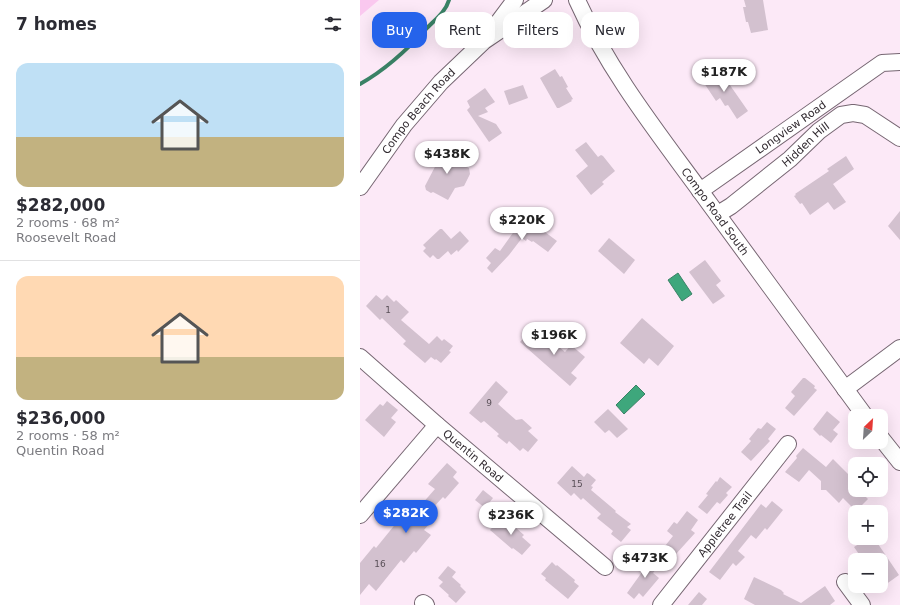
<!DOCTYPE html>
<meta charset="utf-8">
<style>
:root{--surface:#fff;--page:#f2f2f3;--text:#2b2b33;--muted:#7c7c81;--line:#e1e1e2;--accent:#2563eb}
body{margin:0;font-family:"DejaVu Sans",sans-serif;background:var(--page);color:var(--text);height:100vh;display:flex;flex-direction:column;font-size:15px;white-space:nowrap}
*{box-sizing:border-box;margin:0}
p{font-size:13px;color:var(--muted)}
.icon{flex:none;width:22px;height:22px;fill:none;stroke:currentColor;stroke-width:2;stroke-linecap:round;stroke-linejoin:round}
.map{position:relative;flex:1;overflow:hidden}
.panel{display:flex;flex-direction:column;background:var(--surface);width:360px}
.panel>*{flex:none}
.banner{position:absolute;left:12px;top:12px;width:380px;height:36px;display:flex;gap:8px}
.needle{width:26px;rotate:25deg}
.fabs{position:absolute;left:488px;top:409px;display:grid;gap:8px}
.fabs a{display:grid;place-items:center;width:40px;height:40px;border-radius:8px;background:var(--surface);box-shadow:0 4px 16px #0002;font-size:20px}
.price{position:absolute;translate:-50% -34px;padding:0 9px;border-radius:14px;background:#fff;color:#222;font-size:13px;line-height:26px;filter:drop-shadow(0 1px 2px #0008)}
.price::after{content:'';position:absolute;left:50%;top:24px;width:12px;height:9px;margin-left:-6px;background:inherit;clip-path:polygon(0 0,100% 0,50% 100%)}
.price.active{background:var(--accent);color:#fff}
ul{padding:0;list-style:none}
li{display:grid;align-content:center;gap:8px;height:212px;padding:0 16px}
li+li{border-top:1px solid var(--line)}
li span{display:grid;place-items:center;height:124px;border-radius:12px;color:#555}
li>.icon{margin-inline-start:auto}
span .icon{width:72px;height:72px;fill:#fffc;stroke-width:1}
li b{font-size:17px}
h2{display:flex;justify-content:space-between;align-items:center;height:48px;padding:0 16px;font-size:17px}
.chip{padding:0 14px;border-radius:12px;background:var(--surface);box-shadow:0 4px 16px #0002;font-size:14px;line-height:36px}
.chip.active{background:var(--accent);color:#fff}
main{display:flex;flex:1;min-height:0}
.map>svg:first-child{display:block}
</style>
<main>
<section class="panel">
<h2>7 homes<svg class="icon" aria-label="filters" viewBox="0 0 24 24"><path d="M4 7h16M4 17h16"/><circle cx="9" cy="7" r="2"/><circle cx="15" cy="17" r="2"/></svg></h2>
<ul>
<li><span style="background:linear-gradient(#bfe0f5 60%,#c2b280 0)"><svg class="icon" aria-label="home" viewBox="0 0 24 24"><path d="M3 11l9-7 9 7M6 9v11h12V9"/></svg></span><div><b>$282,000</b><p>2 rooms · 68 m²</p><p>Roosevelt Road</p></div></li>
<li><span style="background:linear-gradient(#ffd9b3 65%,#c2b280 0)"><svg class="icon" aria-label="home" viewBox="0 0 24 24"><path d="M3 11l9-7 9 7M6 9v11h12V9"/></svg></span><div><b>$236,000</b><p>2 rooms · 58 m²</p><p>Quentin Road</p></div></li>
</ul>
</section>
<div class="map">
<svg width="540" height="605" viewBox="0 0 540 605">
<rect width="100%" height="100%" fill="#fce9f7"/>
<polygon fill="#fac8ef" points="0,0 19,0 0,16"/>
<g fill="#3ea77c" stroke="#3a8266">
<polygon points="318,273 332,294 322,301 308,280"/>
<polygon points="276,385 285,394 264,414 256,405"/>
</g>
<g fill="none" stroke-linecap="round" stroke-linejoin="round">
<path stroke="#3a8266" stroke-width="4" d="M 0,84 C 27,69 48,49 68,27 C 76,19 86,11 89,0"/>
</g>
<g fill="#d3c1cf">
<polygon points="384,0 403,0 408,30 391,33 388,22 386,22 383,7 386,7"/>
<polygon points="358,68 388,111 377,119 368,105 365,106 360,98 356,101 342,80"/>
<polygon points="195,69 200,77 202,76 208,87 206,88 213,99 211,100 212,101 199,108 197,108 180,78"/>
<polygon points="163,85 168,98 149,105 144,91"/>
<polygon points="125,88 135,102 125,108 128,112 118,116 136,124 142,133 129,142 107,110 110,107 107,101"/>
<polygon points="226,142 238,157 241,155 243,156 255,171 242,182 244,184 231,195 216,176 228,166 215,150"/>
<polygon points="83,146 99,155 95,161 109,168 110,174 104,186 95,188 88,200 73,192 71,193 66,190 65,186 78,161 76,160"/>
<polygon points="486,156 494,169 473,184 486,202 474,210 468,202 450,215 442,203 440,204 434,196 436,195 435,194 469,171 467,169"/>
<polygon points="540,211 540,240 528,226"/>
<polygon points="174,213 182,219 177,226 197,241 188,252 173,241 172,242 167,239 166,241 162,238 149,255 132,273 127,268 131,263 126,258 135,248 140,251 163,219 166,217 169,220"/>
<polygon points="80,229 82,229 91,239 100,231 109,241 98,252 97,250 91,255 88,251 79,259 77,259 73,255 70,258 63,251 66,248 63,245"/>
<polygon points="249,238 275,260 264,274 238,251"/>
<polygon points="345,260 361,281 356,285 365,296 353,304 329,272"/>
<polygon points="16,295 22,300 27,295 34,302 36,300 49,312 41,320 69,344 77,336 82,341 84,339 93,346 89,351 91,352 81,363 76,359 75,360 71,357 65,363 43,344 46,341 22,318 20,320 6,306"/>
<polygon points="282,318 314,346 298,366 289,358 284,364 260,343"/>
<polygon points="171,330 186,343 190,339 205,352 211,345 225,357 211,373 217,378 210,386 160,342"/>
<polygon points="443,378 445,378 455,386 454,388 457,390 434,416 425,408 435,396 431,392"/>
<polygon points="136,381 148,392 138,404 156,420 162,419 172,428 168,431 178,440 168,452 163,448 160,451 149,441 147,444 137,436 139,434 124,421 121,423 109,413"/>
<polygon points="27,401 38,410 31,418 36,422 24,437 5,420 20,404 23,406"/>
<polygon points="248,409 268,429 257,438 249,430 245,433 234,422"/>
<polygon points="467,411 480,422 473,430 478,434 471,443 461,435 460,436 453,429"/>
<polygon points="407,422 416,429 408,439 410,441 391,461 381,452 391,441 389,439 398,428 401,429"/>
<polygon points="443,448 466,467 473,459 495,481 495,490 499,490 508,499 496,511 483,498 479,503 466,490 461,490 461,481 449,470 439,482 425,472 437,458 436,456"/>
<polygon points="87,463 97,472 93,477 99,483 85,499 83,497 69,512 75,517 64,530 71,535 56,553 54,551 44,563 41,560 16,591 9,584 0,595 0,563 14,546 16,548 55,500 61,505 75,489 68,484"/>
<polygon points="212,466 224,477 227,473 229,474 236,480 231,486 233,487 231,490 256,511 255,512 271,524 267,527 271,530 261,542 251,534 253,531 237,518 241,514 223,498 221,500 214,493 211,496 197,483"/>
<polygon points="360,477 372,487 366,493 368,495 360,504 357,502 347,514 338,507 348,495 346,494 356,481 357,482"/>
<polygon points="123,490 133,498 125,508 115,500"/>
<polygon points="412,501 423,510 407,530 405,528 396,539 391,535 378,551 385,557 376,566 373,563 360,580 349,572 401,504 406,508"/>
<polygon points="327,511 338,520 331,530 335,533 316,554 305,546 313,536 307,531 314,522 317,524"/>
<polygon points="140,519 145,524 148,521 164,535 162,537 171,545 162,555 153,548 152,549 130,530"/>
<polygon points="508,538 514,538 539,575 525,585 521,580 521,560 503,560 494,547"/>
<polygon points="291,556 300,564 293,573 299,578 283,597 279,593 274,599 267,593 285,568 282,566"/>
<polygon points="192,562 196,566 197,565 215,580 214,582 219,586 208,599 185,580 186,578 181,574"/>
<polygon points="88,566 96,572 92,577 101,585 100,586 106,592 96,603 88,596 89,595 79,586 83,582 78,578"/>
<polygon points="394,577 421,590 424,593 423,594 441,603 465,586 475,601 470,605 395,605 384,599"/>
<polygon points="339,592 347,599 342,605 328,605"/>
</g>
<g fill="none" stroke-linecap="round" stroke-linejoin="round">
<defs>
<g id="minor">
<path id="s1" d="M 217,0 C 250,74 302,138 349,203 C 401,274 453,345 505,416"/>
<polyline points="134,28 155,0"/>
<path id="s2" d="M 0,187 L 44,125 L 81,82 L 124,41 L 184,0"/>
<path id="s3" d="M 340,191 L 522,63 L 540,62"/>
<path id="s4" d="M 358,214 L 371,206 L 430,159 L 459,131 L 481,115 L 493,113 L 505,115 L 540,138"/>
<path id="s5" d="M 0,357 L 77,425 L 245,567"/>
<polyline points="485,389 540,348"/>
<polyline points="521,438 540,462"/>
<polyline points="0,515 77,425"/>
<polyline points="485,582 502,605"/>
<polyline points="63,603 66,605"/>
<path id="s6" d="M 301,605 L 428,444"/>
</g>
</defs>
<use href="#minor" stroke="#766672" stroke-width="18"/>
<use href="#minor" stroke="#fff" stroke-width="16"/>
</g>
<g text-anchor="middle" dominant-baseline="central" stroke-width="4" stroke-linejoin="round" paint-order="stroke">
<g font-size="9" fill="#5a5058">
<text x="28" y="310">1</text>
<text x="129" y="403">9</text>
<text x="217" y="484">15</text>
<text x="20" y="564">16</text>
</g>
<g font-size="11" fill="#322b31" stroke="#fff">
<text stroke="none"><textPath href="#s2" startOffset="96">Compo Beach Road</textPath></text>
<text stroke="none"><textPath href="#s3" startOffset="111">Longview Road</textPath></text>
<text stroke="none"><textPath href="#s4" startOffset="112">Hidden Hill</textPath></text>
<text stroke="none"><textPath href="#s1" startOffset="253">Compo Road South</textPath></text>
<text stroke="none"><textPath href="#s5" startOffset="150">Quentin Road</textPath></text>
<text stroke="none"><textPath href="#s6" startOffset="103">Appletree Trail</textPath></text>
</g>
</g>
</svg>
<div class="fabs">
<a><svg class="needle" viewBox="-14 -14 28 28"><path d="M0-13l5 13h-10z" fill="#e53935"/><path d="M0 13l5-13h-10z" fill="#7c7c81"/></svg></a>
<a><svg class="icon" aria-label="locate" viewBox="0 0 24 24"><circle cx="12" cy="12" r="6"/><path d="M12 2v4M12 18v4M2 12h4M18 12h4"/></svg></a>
<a>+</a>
<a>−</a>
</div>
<b class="price" style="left:364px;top:93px">$187K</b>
<b class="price" style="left:87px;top:175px">$438K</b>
<b class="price" style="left:162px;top:241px">$220K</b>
<b class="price" style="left:194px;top:356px">$196K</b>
<b class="price active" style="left:46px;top:534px">$282K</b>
<b class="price" style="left:151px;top:536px">$236K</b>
<b class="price" style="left:285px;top:579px">$473K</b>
<div class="banner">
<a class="chip active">Buy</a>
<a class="chip">Rent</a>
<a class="chip">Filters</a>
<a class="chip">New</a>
</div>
</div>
</main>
